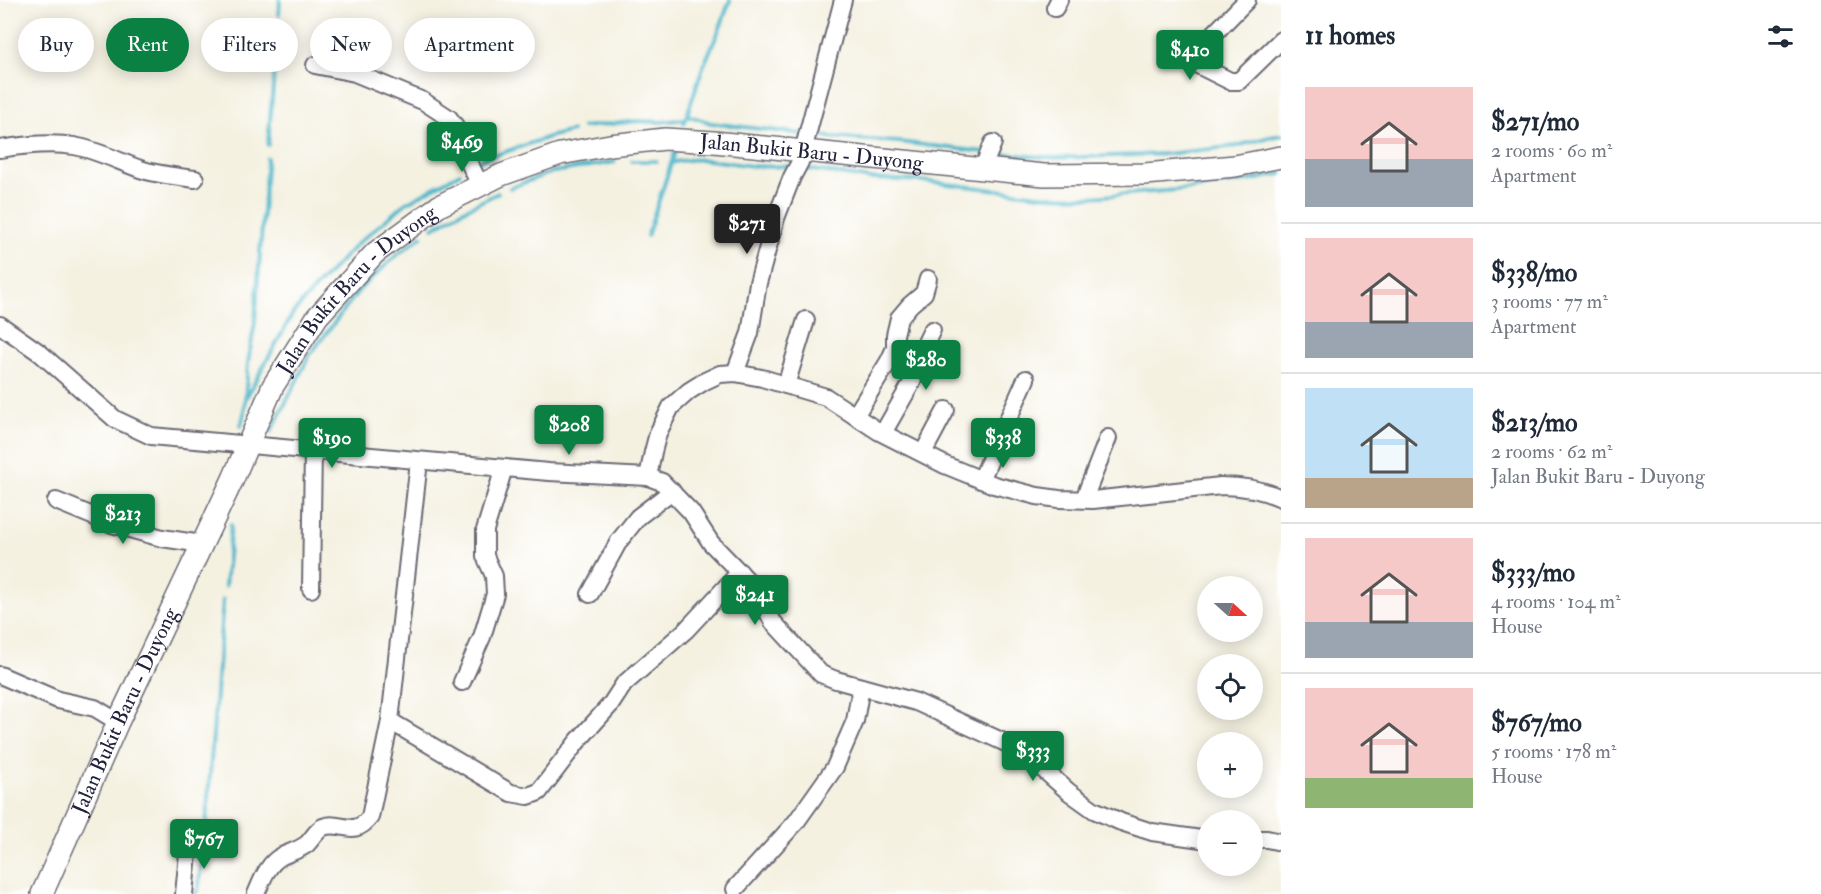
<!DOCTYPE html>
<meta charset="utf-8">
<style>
:root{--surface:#fff;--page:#f2f2f3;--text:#1f2937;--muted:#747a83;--line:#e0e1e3;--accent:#0b8043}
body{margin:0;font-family:"IM FELL Double Pica",serif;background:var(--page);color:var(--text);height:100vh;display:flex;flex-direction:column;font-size:22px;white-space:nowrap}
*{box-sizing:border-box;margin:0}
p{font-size:20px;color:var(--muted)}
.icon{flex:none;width:33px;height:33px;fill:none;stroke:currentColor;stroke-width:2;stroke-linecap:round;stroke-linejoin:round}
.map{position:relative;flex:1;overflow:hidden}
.drawer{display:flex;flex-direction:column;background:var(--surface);width:540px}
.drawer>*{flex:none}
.hud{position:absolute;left:18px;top:18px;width:570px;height:54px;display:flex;gap:12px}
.needle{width:39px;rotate:111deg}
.controls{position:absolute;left:1197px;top:576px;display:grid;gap:12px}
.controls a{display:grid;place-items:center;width:66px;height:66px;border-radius:50%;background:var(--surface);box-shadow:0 3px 15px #0003;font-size:30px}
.price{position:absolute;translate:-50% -51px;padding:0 14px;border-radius:6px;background:var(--accent);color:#fff;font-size:20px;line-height:39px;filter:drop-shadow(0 2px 3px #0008)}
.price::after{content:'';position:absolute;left:50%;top:36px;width:18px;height:14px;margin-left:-9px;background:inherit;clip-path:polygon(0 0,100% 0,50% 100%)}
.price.selected{background:#222;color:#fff}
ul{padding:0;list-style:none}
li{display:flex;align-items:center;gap:18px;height:150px;padding:0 24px}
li+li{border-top:2px solid var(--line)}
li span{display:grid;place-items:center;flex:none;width:168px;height:120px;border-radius:0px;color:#555}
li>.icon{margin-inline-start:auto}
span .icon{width:72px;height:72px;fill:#fffc;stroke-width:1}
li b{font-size:26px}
h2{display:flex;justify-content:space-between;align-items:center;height:72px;padding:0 24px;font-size:26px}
.tag{padding:0 21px;border-radius:27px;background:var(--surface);box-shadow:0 3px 15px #0003;font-size:21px;line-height:54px}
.tag.selected{background:var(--accent);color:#fff}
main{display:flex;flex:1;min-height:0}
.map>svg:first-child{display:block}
</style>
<main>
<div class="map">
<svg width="1281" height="894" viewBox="0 0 1281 894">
<rect width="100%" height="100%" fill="#fff"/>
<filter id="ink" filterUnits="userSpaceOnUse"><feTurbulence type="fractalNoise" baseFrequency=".0167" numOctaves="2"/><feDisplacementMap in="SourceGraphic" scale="12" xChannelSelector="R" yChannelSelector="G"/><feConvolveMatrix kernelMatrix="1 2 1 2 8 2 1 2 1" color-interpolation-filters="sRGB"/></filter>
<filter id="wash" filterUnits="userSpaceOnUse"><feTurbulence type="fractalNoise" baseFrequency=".008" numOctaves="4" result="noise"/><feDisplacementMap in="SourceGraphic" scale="24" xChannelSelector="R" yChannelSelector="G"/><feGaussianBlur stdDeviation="1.35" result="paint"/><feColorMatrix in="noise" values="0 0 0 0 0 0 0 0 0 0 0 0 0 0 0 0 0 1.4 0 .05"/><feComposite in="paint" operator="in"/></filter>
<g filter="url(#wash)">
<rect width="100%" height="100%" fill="#f4f1e1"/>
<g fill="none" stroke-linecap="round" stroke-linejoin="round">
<g stroke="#4eb7cb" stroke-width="4">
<polyline points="279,14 280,0"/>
<polyline points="687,115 711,123 803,134"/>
<polyline points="684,124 703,67 720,28 730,0"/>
<polyline points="583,127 637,121 661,122 685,119"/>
<polyline points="814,136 898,142 985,152"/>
<polyline points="268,145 278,26"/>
<polyline points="993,153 1055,158 1166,154 1237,146 1266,138 1281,135"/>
<polyline points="478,161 552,136 572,131"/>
<polyline points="632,161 656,161"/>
<path d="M 671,163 C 700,155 725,163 754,166 C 767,167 780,166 792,166"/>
<polyline points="807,169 872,179 922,181 1048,196 1090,197 1189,189 1252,180 1281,174"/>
<polyline points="510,188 553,172 615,162"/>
<polyline points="433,228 462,211 498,193"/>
<polyline points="647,236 675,152"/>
<polyline points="245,400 293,313 317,286 357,244 406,203 460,173"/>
<polyline points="241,426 244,414 248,362 255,322 267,158"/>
<polyline points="271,432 309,356 360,289 397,255 422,236"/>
<polyline points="225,586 231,525"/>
<polyline points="194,894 198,891 206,828 223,600"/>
</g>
</g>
</g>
<g filter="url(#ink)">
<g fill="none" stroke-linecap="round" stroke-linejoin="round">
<defs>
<g id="minor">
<polyline points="1247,0 1197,51 1194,60 1196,64 1230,81 1239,81 1281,40"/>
<polyline points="1055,8 1059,0"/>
<polyline points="315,65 355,73 423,101 449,118 455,126 464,152 480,185"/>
<path d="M 0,149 C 24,145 50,142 74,146 C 97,150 118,161 140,169 C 157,175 176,176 195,179"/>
<polyline points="982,170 993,143"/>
<polyline points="0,325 40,353 115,419 151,436 549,472 648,477 662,482 691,512 711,543 749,582 761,599 773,622 821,674 836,680 916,702 1021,750 1069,792 1094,810 1121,822 1152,832 1208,840"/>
<polyline points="735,373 750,333 758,283 776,218 792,177 800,162 843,0"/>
<polyline points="786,385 806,320"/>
<polyline points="855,416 889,361 895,348 895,335 899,318 910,305 924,293 928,279"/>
<polyline points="883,433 911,384 914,377 916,363 932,330"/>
<polyline points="923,453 946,410"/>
<path d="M 648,477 L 653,452 L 658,433 L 671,407 L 689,391 L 705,381 L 720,374 L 735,373 L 762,378 L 826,397 L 878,431 L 945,465 L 994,485 L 1037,496 L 1059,499 L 1093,500 L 1221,486 C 1243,486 1261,489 1281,498"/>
<polyline points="981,480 1026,379"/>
<polyline points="1084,499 1108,438"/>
<polyline points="56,501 112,524 162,538 202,544"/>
<polyline points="311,589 313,450"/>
<polyline points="590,594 619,541 638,517 672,491"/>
<polyline points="0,675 58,700 95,708 118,722"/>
<polyline points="462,682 482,637 495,594 494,576 485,556 485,530 504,468"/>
<polyline points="390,721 511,793 528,796 539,792 577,742 611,704 624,684 686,630 740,572"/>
<polyline points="1252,839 1267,839 1281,842"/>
<polyline points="735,889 796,822 835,767 855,721 861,687"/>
<polyline points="184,894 189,843"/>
<path d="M 256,894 C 262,880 268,863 282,856 C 291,852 299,850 307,844 C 312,839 317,830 323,827 C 342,820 353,839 370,817 L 390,721 L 419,461"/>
</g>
<g id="major">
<path id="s1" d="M 42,894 L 118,722 L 233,479 L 273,386 L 317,317 L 375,253 L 439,206 L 501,175 L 560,154 L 610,145 L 665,139 L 714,142 L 1044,175 L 1145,174 L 1235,166 L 1281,157"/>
</g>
</defs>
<use href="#minor" stroke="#6c6a75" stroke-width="20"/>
<use href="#major" stroke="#6c6a75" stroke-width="24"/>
<use href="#minor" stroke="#fff" stroke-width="16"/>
<use href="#major" stroke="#fff" stroke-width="21"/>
</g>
</g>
<g text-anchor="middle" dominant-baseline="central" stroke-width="4.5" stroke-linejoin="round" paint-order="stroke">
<g font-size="21" fill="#22223b" stroke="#fff">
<text stroke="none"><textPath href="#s1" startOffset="1191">Jalan Bukit Baru - Duyong</textPath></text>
<text stroke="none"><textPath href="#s1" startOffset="687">Jalan Bukit Baru - Duyong</textPath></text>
<text stroke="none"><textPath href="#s1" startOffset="201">Jalan Bukit Baru - Duyong</textPath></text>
</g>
</g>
</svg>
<div class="controls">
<a><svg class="needle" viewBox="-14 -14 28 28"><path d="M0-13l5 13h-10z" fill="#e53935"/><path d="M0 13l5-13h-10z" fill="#747a83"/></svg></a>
<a><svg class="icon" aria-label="locate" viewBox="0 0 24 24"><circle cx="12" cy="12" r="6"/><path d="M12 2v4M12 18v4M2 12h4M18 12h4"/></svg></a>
<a>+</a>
<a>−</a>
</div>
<b class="price" style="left:1190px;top:81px">$410</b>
<b class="price" style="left:462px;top:173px">$469</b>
<b class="price selected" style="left:747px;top:255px">$271</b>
<b class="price" style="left:926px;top:391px">$280</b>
<b class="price" style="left:569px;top:456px">$208</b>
<b class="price" style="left:332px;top:469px">$190</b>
<b class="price" style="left:1003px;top:469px">$338</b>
<b class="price" style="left:123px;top:545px">$213</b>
<b class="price" style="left:755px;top:626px">$241</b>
<b class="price" style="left:1033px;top:782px">$333</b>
<b class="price" style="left:204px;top:870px">$767</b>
<div class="hud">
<a class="tag">Buy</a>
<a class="tag selected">Rent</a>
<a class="tag">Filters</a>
<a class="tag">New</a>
<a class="tag">Apartment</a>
</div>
</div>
<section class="drawer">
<h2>11 homes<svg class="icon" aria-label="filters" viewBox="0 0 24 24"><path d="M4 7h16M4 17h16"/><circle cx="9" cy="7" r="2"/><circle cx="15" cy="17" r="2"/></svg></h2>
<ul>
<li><span style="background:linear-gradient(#f6c9c9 60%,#9aa5b1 0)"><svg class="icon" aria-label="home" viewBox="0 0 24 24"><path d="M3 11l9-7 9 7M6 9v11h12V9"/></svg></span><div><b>$271/mo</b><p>2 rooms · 60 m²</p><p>Apartment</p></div></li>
<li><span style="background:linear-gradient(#f6c9c9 70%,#9aa5b1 0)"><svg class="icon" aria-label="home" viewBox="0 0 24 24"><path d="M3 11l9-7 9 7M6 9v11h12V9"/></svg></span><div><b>$338/mo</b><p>3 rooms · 77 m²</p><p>Apartment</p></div></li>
<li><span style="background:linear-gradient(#bfe0f5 75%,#b9a48a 0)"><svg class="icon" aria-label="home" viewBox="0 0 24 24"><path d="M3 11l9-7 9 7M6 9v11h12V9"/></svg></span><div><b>$213/mo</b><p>2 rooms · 62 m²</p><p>Jalan Bukit Baru - Duyong</p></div></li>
<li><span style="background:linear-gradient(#f6c9c9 70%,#9aa5b1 0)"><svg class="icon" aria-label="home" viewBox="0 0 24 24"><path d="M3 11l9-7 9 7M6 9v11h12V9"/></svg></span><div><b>$333/mo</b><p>4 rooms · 104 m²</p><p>House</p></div></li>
<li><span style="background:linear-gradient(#f6c9c9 75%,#8fb573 0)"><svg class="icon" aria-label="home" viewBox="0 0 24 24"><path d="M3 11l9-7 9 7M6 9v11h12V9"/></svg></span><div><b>$767/mo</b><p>5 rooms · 178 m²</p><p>House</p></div></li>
</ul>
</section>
</main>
